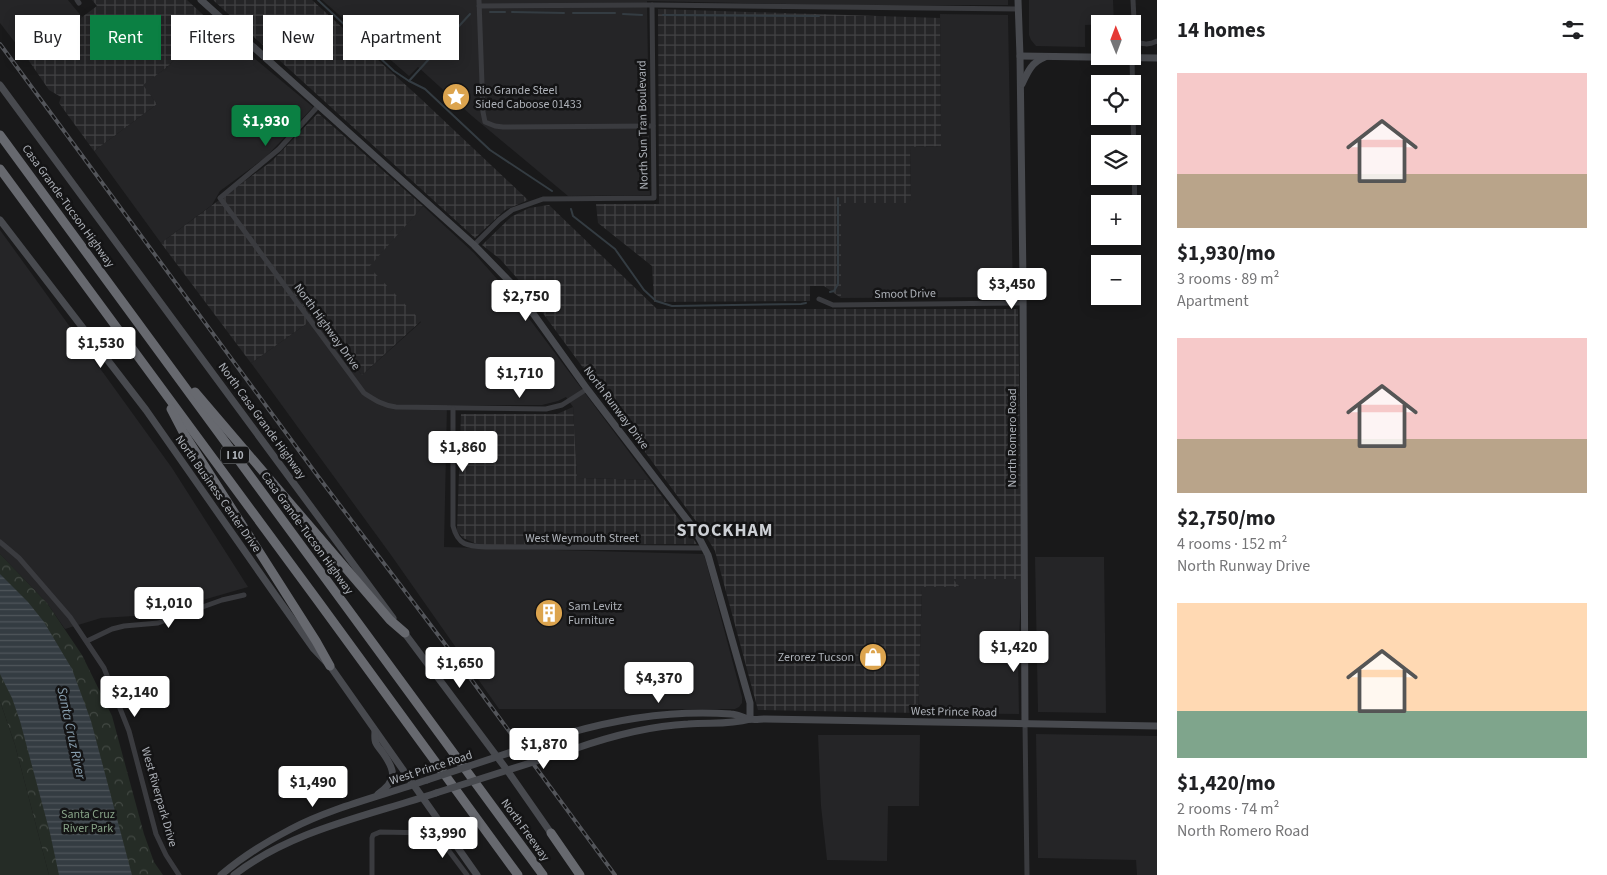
<!DOCTYPE html>
<meta charset="utf-8">
<style>
:root{--surface:#fff;--page:#f2f2f2;--text:#202124;--muted:#757577;--accent:#0b8043}
body{margin:0;font-family:"Source Sans 3",sans-serif;background:var(--page);color:var(--text);height:100vh;display:flex;flex-direction:column;font-size:19px;white-space:nowrap}
*{box-sizing:border-box;margin:0}
p{font-size:16px;color:var(--muted)}
.icon{flex:none;width:28px;height:28px;fill:none;stroke:currentColor;stroke-width:2;stroke-linecap:round;stroke-linejoin:round}
.map{position:relative;flex:1;overflow:hidden}
.details{display:flex;flex-direction:column;background:var(--surface);width:450px}
.details>*{flex:none}
.hud{position:absolute;left:15px;top:15px;width:475px;height:45px;display:flex;gap:10px}
.needle{width:32px;rotate:359deg}
.tools{position:absolute;left:1091px;top:15px;display:grid;gap:10px}
.tools a{display:grid;place-items:center;width:50px;height:50px;border-radius:0px;background:var(--surface);box-shadow:0 2px 12px #0003;font-size:25px}
.price{position:absolute;translate:-50% -42px;padding:0 11px;border-radius:5px;background:#fff;color:#222;font-size:16px;line-height:32px;filter:drop-shadow(0 1px 2px #0008)}
.price::after{content:'';position:absolute;left:50%;top:30px;width:15px;height:11px;margin-left:-8px;background:inherit;clip-path:polygon(0 0,100% 0,50% 100%)}
.price.current{background:var(--accent);color:#fff}
ul{padding:0;list-style:none}
li{display:grid;align-content:center;gap:10px;height:265px;padding:0 20px}
li span{display:grid;place-items:center;height:155px;border-radius:0px;color:#555}
li>.icon{margin-inline-start:auto}
span .icon{width:90px;height:90px;fill:#fffc;stroke-width:1}
li b{font-size:21px}
h2{display:flex;justify-content:space-between;align-items:center;height:60px;padding:0 20px;font-size:21px}
.chip{padding:0 18px;border-radius:0px;background:var(--surface);box-shadow:0 2px 12px #0003;font-size:18px;line-height:45px}
.chip.current{background:var(--accent);color:#fff}
main{display:flex;flex:1;min-height:0}
.map>svg:first-child{display:block}
</style>
<main>
<div class="map">
<svg width="1157" height="875" viewBox="0 0 1157 875">
<defs>
<pattern id="industrial-grid" width="8" height="8" patternUnits="userSpaceOnUse" patternTransform="scale(1.25)"><rect width="8" height="8" fill="#252527"/><path d="M0 4h8M4 0v8" fill="none" stroke="#424244"/></pattern>
<pattern id="park-crowns" width="20" height="18" patternUnits="userSpaceOnUse" patternTransform="scale(1.25)"><rect width="20" height="18" fill="#252c26"/><path d="M2 6a3 3 0 1 1 6 0M12 15a3 3 0 1 1 6 0" fill="none" stroke="#424843"/></pattern>
<pattern id="water-rules" width="6" height="5" patternUnits="userSpaceOnUse" patternTransform="scale(1.25)"><rect width="6" height="5" fill="#343c42"/><path d="M0 2.5h6" fill="none" stroke="#4f565b"/></pattern>
</defs>
<rect width="100%" height="100%" fill="#19191a"/>
<g fill="#252527">
<polygon points="0,0 68,0 82,17 27,58 0,23"/>
<polygon points="322,0 1008,0 1008,5 839,5 647,1 650,195 568,196 472,116 418,67 409,76"/>
<polygon points="1029,0 1113,0 1114,24 1085,25 1085,47 1036,46 1031,40 1029,35"/>
<polygon points="940,14 1008,15 1013,297 841,298 841,203 911,203 910,147 941,146"/>
<polygon points="212,23 313,107 266,157 220,191 212,205 161,243 94,151 157,104 142,85 166,68"/>
<polygon points="423,206 474,253 513,297 650,480 577,478 573,407 566,397 558,401 542,405 447,405 444,547 704,554 742,697 742,703 739,707 735,709 499,709 391,555 251,363 316,317 362,375 421,322 368,267"/>
<polygon points="0,230 172,468 248,587 151,615 101,618 65,629 47,603 0,554"/>
<polygon points="1035,557 1104,557 1106,713 1038,712"/>
<polygon points="952,579 1022,579 1018,657 1019,714 918,713 922,587 960,587"/>
<polygon points="1036,734 1157,736 1157,875 1137,875 1136,860 1038,858"/>
<polygon points="818,735 920,735 919,806 888,806 887,861 827,860 821,806"/>
</g>
<g fill="url(#industrial-grid)">
<polygon points="92,0 187,0 212,23 166,68 143,85 157,104 94,151 59,103 61,97 49,90 27,58 97,6"/>
<polygon points="213,0 312,0 420,98 528,200 505,210 475,238"/>
<polygon points="658,9 940,18 941,146 910,147 911,203 841,203 841,298 824,286 810,286 810,301 654,302 652,266 598,223 596,204 659,204"/>
<polygon points="318,113 423,206 369,267 421,321 362,375 316,317 251,363 161,243 272,161"/>
<polygon points="549,205 657,309 1018,309 1022,579 953,579 960,587 922,587 918,713 758,710 715,551 701,528 517,278 500,259 482,245 511,217 529,208"/>
<polygon points="573,407 577,478 650,480 697,544 479,545 463,538 457,531 461,414 557,414"/>
</g>
<polygon fill="#252c26" points="0,701 15,745 49,875 0,875"/>
<polygon fill="url(#park-crowns)" points="0,554 47,603 82,655 112,716 144,834 154,862 163,875 49,875 15,745 0,701"/>
<polygon fill="url(#water-rules)" points="0,574 28,602 44,622 72,669 91,721 132,875 59,875 50,833 20,721 12,698 0,674"/>
<g fill="none" stroke-linecap="round" stroke-linejoin="round">
<g stroke="#343c42" stroke-width="2">
<polyline points="318,0 394,71 409,81 425,89 490,150 552,191"/>
<polyline points="490,12 505,12"/>
<polyline points="512,12 564,13"/>
<polyline points="573,13 615,13"/>
<polyline points="623,14 642,15"/>
<polyline points="663,15 819,16"/>
<polyline points="409,81 470,14"/>
<polyline points="571,209 573,216 615,249 644,290 656,301 672,306 801,304 806,303"/>
<polyline points="830,292 834,291 838,284 838,198"/>
</g>
<g stroke="#3a3b3f" stroke-width="5">
<polyline points="77,0 79,3"/>
<polyline points="479,0 483,112 485,122 495,126 503,127 653,126"/>
<path d="M 1133,0 L 1135,40 C 1141,45 1150,45 1157,41"/>
<polyline points="479,6 652,5 1018,9"/>
<polyline points="1132,57 1135,215"/>
<path d="M 319,105 L 279,149 L 220,198 L 364,393 C 375,400 384,406 396,407 L 546,409 L 562,405 L 587,389"/>
<polyline points="474,245 499,220 512,210 543,199 654,198 652,5"/>
<polyline points="819,299 833,305 1023,303"/>
<path d="M 453,409 L 453,526 C 458,546 468,546 487,547 L 705,548"/>
<polyline points="0,542 19,558 70,617 104,668 129,731 156,834 166,855 179,875"/>
<polyline points="87,641 112,629 124,626 158,623 222,600 244,595"/>
<polyline points="1025,724 1027,875"/>
<polyline points="372,875 372,838 373,835 380,832 431,833 449,851 467,875"/>
</g>
<g stroke="#484a4f" stroke-width="7">
<polyline points="201,0 474,245 512,284 587,389 695,530 708,555 750,703 750,719"/>
<polyline points="1018,0 1020,56 1023,282 1025,724"/>
<polyline points="1020,56 1157,58"/>
<path d="M 1022,84 C 1028,71 1032,62 1045,57"/>
<polyline points="0,85 393,618"/>
<polyline points="0,220 146,410 276,596 313,648 330,666 477,875"/>
<polyline points="403,631 507,770 553,836"/>
<path d="M 375,731 C 375,734 374,740 376,743 C 377,746 381,750 383,753 C 395,770 398,780 378,794"/>
<path d="M 569,733 C 621,718 676,710 731,714 C 737,714 743,718 749,719 C 754,720 760,719 765,719 L 1157,726"/>
<path d="M 574,749 C 611,736 648,726 688,724 C 710,722 728,725 750,719"/>
<path d="M 221,875 C 242,857 266,842 291,829 C 333,807 382,796 427,780"/>
<path d="M 234,875 C 292,830 368,816 436,793"/>
</g>
<g stroke="#67696f" stroke-width="9">
<polyline points="0,135 543,875"/>
<polyline points="0,169 318,601 518,875"/>
<polyline points="195,392 390,620 405,633"/>
<polyline points="171,409 183,432 316,641 330,666"/>
<polyline points="551,833 580,875"/>
</g>
<defs>
<g id="rail">
<polyline points="0,44 317,475 448,648 615,875"/>
<polyline points="452,94 459,100"/>
</g>
</defs>
<use href="#rail" stroke="#53555a" stroke-width="4"/>
<use href="#rail" stroke="#141415" stroke-width="2" stroke-dasharray="5.5" stroke-linecap="butt"/>
<g stroke="#484a4f" stroke-width="7">
<polyline points="427,780 569,733"/>
<polyline points="436,793 574,749"/>
</g>
</g>
<defs>
<symbol id="sight-disc" viewBox="-11 -11 22 22"><circle r="9.5" fill="#dca44e" stroke="#141415"/><path d="M0-6L1.8-2.2L6-1.7L2.9 1.2L3.7 5.4L0 3.3L-3.7 5.4L-2.9 1.2L-6-1.7L-1.8-2.2Z" fill="#fff"/></symbol>
<symbol id="building-disc" viewBox="-11 -11 22 22"><circle r="9.5" fill="#dca44e" stroke="#141415"/><path d="M-4-6H4V6H1V3H-1V6H-4ZM-2.5-4.3h1.7v1.8h-1.7ZM.8-4.3h1.7v1.8H.8ZM-2.5-1h1.7V.8h-1.7ZM.8-1h1.7V.8H.8Z" fill="#fff"/></symbol>
<symbol id="shop-disc" viewBox="-11 -11 22 22"><circle r="9.5" fill="#dca44e" stroke="#141415"/><path d="M-5-2.5h2.3a2.7 3.5 0 0 1 5.4 0H5L5.5 6h-11ZM-1.5-2.5h3a1.5 2.3 0 0 0-3 0Z" fill="#fff"/></symbol>
</defs>
<g fill-rule="evenodd">
<use href="#sight-disc" x="440" y="81" width="32" height="32"/>
<use href="#building-disc" x="533" y="597" width="32" height="32"/>
<use href="#shop-disc" x="857" y="641" width="32" height="32"/>
</g>
<g text-anchor="middle" dominant-baseline="central" stroke-width="5" stroke-linejoin="round" paint-order="stroke">
<rect fill="#141415" stroke="#7f8287" stroke-width="1" x="221" y="446.5" width="28" height="17" rx="4"/>
<g font-size="11" font-weight="bold" fill="#adb1b8">
<text x="235" y="455">I 10</text>
</g>
<g font-size="12" fill="#adb1b8" stroke="#141415" text-anchor="start">
<text x="475" y="90">Rio Grande Steel<tspan x="475" dy="14">Sided Caboose 01433</tspan></text>
<text x="568" y="606">Sam Levitz<tspan x="568" dy="14">Furniture</tspan></text>
<text x="854" y="657" text-anchor="end">Zerorez Tucson</text>
</g>
<g font-size="12" fill="#adb1b8" stroke="#141415">
<text transform="translate(643 125) rotate(-91)">North Sun Tran Boulevard</text>
<text transform="translate(68 206) rotate(54)">Casa Grande-Tucson Highway</text>
<text transform="translate(905 294) rotate(-1)">Smoot Drive</text>
<text transform="translate(327 327) rotate(54)">North Highway Drive</text>
<text transform="translate(616 408) rotate(53)">North Runway Drive</text>
<text transform="translate(262 421) rotate(54)">North Casa Grande Highway</text>
<text transform="translate(1012 438) rotate(-90)">North Romero Road</text>
<text transform="translate(218 494) rotate(55)">North Business Center Drive</text>
<text transform="translate(307 533) rotate(54)">Casa Grande-Tucson Highway</text>
<text x="582" y="538">West Weymouth Street</text>
<text transform="translate(954 712) rotate(1)">West Prince Road</text>
<text transform="translate(431 768) rotate(-18)">West Prince Road</text>
<text transform="translate(159 797) rotate(74)">West Riverpark Drive</text>
<text transform="translate(525 830) rotate(54)">North Freeway</text>
</g>
<g font-size="12" fill="#86a186" stroke="#141415">
<text x="88" y="814">Santa Cruz<tspan x="88" dy="14">River Park</tspan></text>
</g>
<g font-size="14" font-style="italic" fill="#889faf" stroke="#141415">
<text transform="translate(71 733) rotate(78)">Santa Cruz River</text>
</g>
<g font-size="18" font-weight="bold" letter-spacing="1" fill="#cdd0d5" stroke="#141415">
<text x="725" y="530">STOCKHAM</text>
</g>
</g>
</svg>
<div class="tools">
<a><svg class="needle" viewBox="-14 -14 28 28"><path d="M0-13l5 13h-10z" fill="#e53935"/><path d="M0 13l5-13h-10z" fill="#757577"/></svg></a>
<a><svg class="icon" aria-label="locate" viewBox="0 0 24 24"><circle cx="12" cy="12" r="6"/><path d="M12 2v4M12 18v4M2 12h4M18 12h4"/></svg></a>
<a><svg class="icon" aria-label="layers" viewBox="0 0 24 24"><path d="M12 4l9 5-9 5-9-5zM3 14l9 5 9-5"/></svg></a>
<a>+</a>
<a>−</a>
</div>
<b class="price current" style="left:266px;top:147px">$1,930</b>
<b class="price" style="left:1012px;top:310px">$3,450</b>
<b class="price" style="left:526px;top:322px">$2,750</b>
<b class="price" style="left:101px;top:369px">$1,530</b>
<b class="price" style="left:520px;top:399px">$1,710</b>
<b class="price" style="left:463px;top:473px">$1,860</b>
<b class="price" style="left:169px;top:629px">$1,010</b>
<b class="price" style="left:1014px;top:673px">$1,420</b>
<b class="price" style="left:460px;top:689px">$1,650</b>
<b class="price" style="left:659px;top:704px">$4,370</b>
<b class="price" style="left:135px;top:718px">$2,140</b>
<b class="price" style="left:544px;top:770px">$1,870</b>
<b class="price" style="left:313px;top:808px">$1,490</b>
<b class="price" style="left:443px;top:859px">$3,990</b>
<div class="hud">
<a class="chip">Buy</a>
<a class="chip current">Rent</a>
<a class="chip">Filters</a>
<a class="chip">New</a>
<a class="chip">Apartment</a>
</div>
</div>
<section class="details">
<h2>14 homes<svg class="icon" aria-label="filters" viewBox="0 0 24 24"><path d="M4 7h16M4 17h16"/><circle cx="9" cy="7" r="2"/><circle cx="15" cy="17" r="2"/></svg></h2>
<ul>
<li><span style="background:linear-gradient(#f6c9c9 65%,#b9a48a 0)"><svg class="icon" aria-label="home" viewBox="0 0 24 24"><path d="M3 11l9-7 9 7M6 9v11h12V9"/></svg></span><div><b>$1,930/mo</b><p>3 rooms · 89 m²</p><p>Apartment</p></div></li>
<li><span style="background:linear-gradient(#f6c9c9 65%,#b9a48a 0)"><svg class="icon" aria-label="home" viewBox="0 0 24 24"><path d="M3 11l9-7 9 7M6 9v11h12V9"/></svg></span><div><b>$2,750/mo</b><p>4 rooms · 152 m²</p><p>North Runway Drive</p></div></li>
<li><span style="background:linear-gradient(#ffd9b3 70%,#7fa58c 0)"><svg class="icon" aria-label="home" viewBox="0 0 24 24"><path d="M3 11l9-7 9 7M6 9v11h12V9"/></svg></span><div><b>$1,420/mo</b><p>2 rooms · 74 m²</p><p>North Romero Road</p></div></li>
</ul>
</section>
</main>
